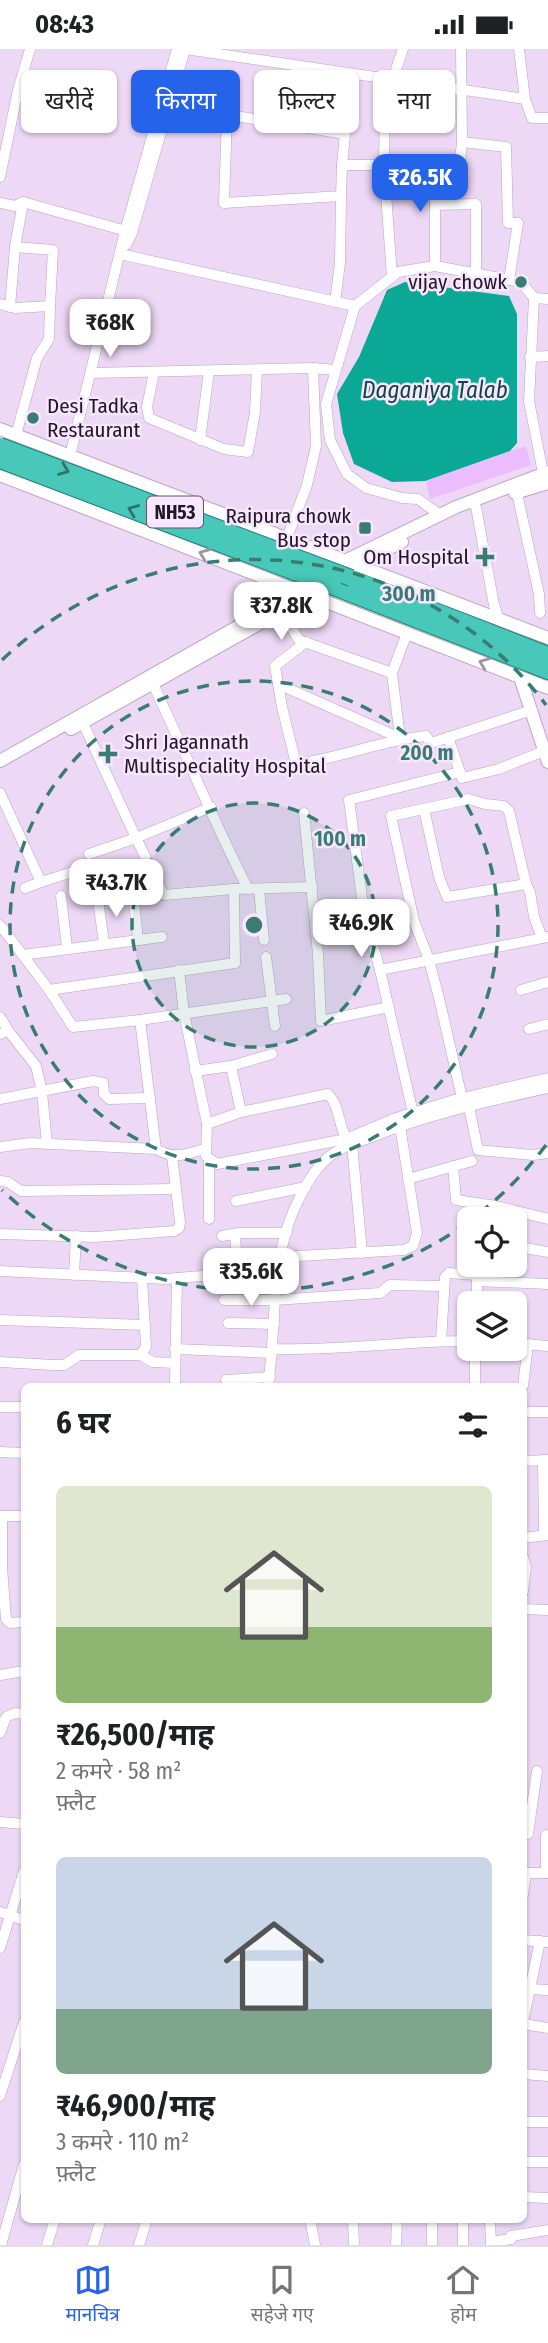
<!DOCTYPE html>
<html lang="hi">
<meta charset="utf-8">
<style>
:root{--surface:#fff;--page:#f2f2f2;--text:#202124;--muted:#757577;--line:#e0e0e0;--accent:#2563eb}
body{margin:0;font-family:"Fira Sans Condensed","Noto Sans Devanagari",sans-serif;background:var(--page);color:var(--text);height:100vh;display:flex;flex-direction:column;font-size:26px;white-space:nowrap}
*{box-sizing:border-box;margin:0}
p{font-size:23px;color:var(--muted)}
.icon{flex:none;width:38px;height:38px;fill:none;stroke:currentColor;stroke-width:2;stroke-linecap:round;stroke-linejoin:round}
.map{position:relative;flex:1;overflow:hidden}
.sheet{position:absolute;left:21px;top:1334px;width:506px;height:840px;display:flex;flex-direction:column;background:var(--surface);border-radius:10px;box-shadow:0 2px 5px #0004}
.sheet>*{flex:none}
.banner{position:absolute;left:21px;top:21px;width:508px;height:63px;display:flex;gap:14px}
.buttons{position:absolute;left:457px;top:1158px;display:grid;gap:14px}
.buttons a{display:grid;place-items:center;width:70px;height:70px;border-radius:10px;background:var(--surface);box-shadow:0 2px 5px #0004;font-size:35px}
.price{position:absolute;translate:-50% -60px;padding:0 16px;border-radius:14px;background:#fff;color:#222;font-size:23px;line-height:46px;filter:drop-shadow(0 2px 4px #0008)}
.price::after{content:'';position:absolute;left:50%;top:42px;width:21px;height:16px;margin-left:-10px;background:inherit;clip-path:polygon(0 0,100% 0,50% 100%)}
.price.on{background:var(--accent);color:#fff}
ul{padding:0;list-style:none}
li{display:grid;align-content:center;gap:14px;height:371px;padding:0 35px}
li span{display:grid;place-items:center;height:217px;border-radius:10px;color:#555}
li>.icon{margin-inline-start:auto}
span .icon{width:126px;height:126px;fill:#fffc;stroke-width:1}
li b{font-size:30px}
h2{display:flex;justify-content:space-between;align-items:center;height:84px;padding:0 35px;font-size:30px}
.pill{padding:0 24px;border-radius:10px;background:var(--surface);box-shadow:0 2px 5px #0004;font-size:24px;line-height:63px}
.pill.on{background:var(--accent);color:#fff}
.status{display:flex;justify-content:space-between;align-items:center;height:49px;padding:0 35px;background:var(--surface);direction:ltr}
.status svg{height:19px;fill:currentColor}
.dock{display:flex;justify-content:space-around;align-items:center;height:98px;border-top:2px solid var(--line);background:var(--surface);font-size:19px;color:var(--muted)}
.dock a{display:grid;justify-items:center;gap:4px}
.dock .on{color:var(--accent)}
.map>svg:first-child{display:block}
</style>
<div class="status"><b>08:43</b><svg viewBox="0 0 49 12"><path d="M0 12V9h3v3zM5 12V6h3v6zM10 12V3h3v9zM15 12V0h3v12zM26 1h20v11H26zM47 4h2v5h-2z"/></svg></div>
<div class="map">
<svg width="548" height="2196" viewBox="0 0 548 2196">
<rect width="100%" height="100%" fill="#edd8f5"/>
<polygon fill="#ecbdfe" points="526,397 531,416 430,450 426,431"/>
<polygon fill="#0aa895" points="405,233 509,247 517,265 517,394 510,402 425,432 392,433 354,415 343,384 337,345 359,308 387,241"/>
<g fill="none" stroke-linecap="round" stroke-linejoin="round">
<defs>
<g id="minor">
<polyline points="185,0 525,50 532,69 548,69"/>
<polyline points="519,0 525,50"/>
<polyline points="162,55 345,85 342,116 384,116 460,112 462,93 461,0"/>
<polyline points="227,66 224,154 341,147 342,116"/>
<polyline points="462,93 506,98 508,174 518,174 509,231"/>
<polyline points="435,113 435,217"/>
<polyline points="0,128 18,41 30,0"/>
<polyline points="0,154 15,157 23,153 130,183"/>
<polyline points="435,156 476,155 476,225"/>
<polyline points="126,196 132,184 185,0"/>
<polyline points="15,198 23,153"/>
<polyline points="120,205 355,257"/>
<polyline points="392,228 384,116 385,52 403,0"/>
<polyline points="534,249 548,250"/>
<polyline points="335,253 340,214 341,147"/>
<polyline points="0,255 15,259 50,257 53,201 15,198 10,258"/>
<polyline points="530,308 548,307"/>
<polyline points="154,323 147,358 149,369 224,400 248,403 255,363 257,321"/>
<polyline points="91,324 313,319"/>
<polyline points="16,386 37,309 49,290 50,257"/>
<polyline points="200,391 209,322"/>
<polyline points="70,407 125,182 177,0"/>
<polyline points="517,444 539,545 540,564"/>
<polyline points="476,458 494,556 499,570"/>
<polyline points="440,466 418,450 402,449 366,439 347,425 330,391 326,355 355,257 398,223 435,217 521,233 534,249 529,352 544,429"/>
<polyline points="287,489 307,436 316,397 313,319 335,321"/>
<polyline points="281,562 299,591 392,624"/>
<path d="M 306,593 L 275,617 L 282,658 L 296,715 C 341,709 382,691 426,687 L 431,694 L 532,661"/>
<path d="M 153,635 C 185,703 214,773 248,840"/>
<polyline points="278,635 400,689"/>
<polyline points="83,674 136,789 211,758"/>
<polyline points="448,688 462,729 499,720 544,702"/>
<polyline points="400,689 392,624 407,584"/>
<polyline points="0,744 41,833 76,822"/>
<polyline points="424,760 439,828 447,848 526,835"/>
<polyline points="304,764 318,905 321,972 389,958"/>
<polyline points="89,805 136,789 164,846 234,840 312,838"/>
<polyline points="25,839 41,833"/>
<polyline points="259,840 264,891"/>
<polyline points="61,847 67,899"/>
<polyline points="98,850 104,895"/>
<polyline points="134,852 138,891"/>
<polyline points="0,876 49,941 73,978 140,971 286,950"/>
<polyline points="22,906 162,888"/>
<polyline points="266,908 275,977"/>
<polyline points="179,921 184,964 207,1075 206,1107 217,1115 346,1090 393,1070 454,1051 548,1029"/>
<polyline points="380,921 548,888"/>
<polyline points="49,941 235,914 234,840"/>
<polyline points="521,941 548,933"/>
<polyline points="0,968 8,981 0,985"/>
<polyline points="140,971 156,1100"/>
<polyline points="6,979 36,1017 42,1043 47,1095"/>
<polyline points="529,980 548,975"/>
<polyline points="231,1017 241,1063"/>
<polyline points="195,1022 231,1017 272,1005"/>
<polyline points="462,1049 439,949 429,911 414,872 391,767 469,750 485,755 504,757 509,762 526,835 530,843 534,868 542,889"/>
<polyline points="0,1050 93,1032 103,1034 104,1045 109,1050 150,1049"/>
<polyline points="469,1058 478,1101 533,1106 548,1104"/>
<polyline points="413,1064 380,921 364,864 349,751 460,723"/>
<path d="M 207,1075 L 241,1063 L 328,1045 C 342,1059 337,1083 352,1095 L 362,1204"/>
<path d="M 0,1098 L 30,1094 L 156,1100 C 175,1111 185,1105 205,1100"/>
<polyline points="209,1111 209,1170"/>
<polyline points="453,1117 456,1151 496,1157 548,1170"/>
<polyline points="408,1130 472,1112"/>
<polyline points="0,1132 8,1133 21,1142 176,1140"/>
<polyline points="236,1152 306,1138"/>
<polyline points="477,1171 479,1155"/>
<polyline points="0,1185 95,1188 174,1182 179,1179 180,1173 172,1107"/>
<polyline points="235,1185 237,1219"/>
<polyline points="222,1187 239,1184 287,1184"/>
<polyline points="514,1197 548,1203"/>
<polyline points="281,1208 404,1201 413,1197 417,1184 400,1077"/>
<polyline points="477,1216 477,1255"/>
<polyline points="0,1222 166,1230 201,1227 237,1219 278,1220"/>
<polyline points="74,1226 76,1187"/>
<polyline points="477,1232 548,1235"/>
<polyline points="224,1251 274,1251 380,1244 390,1236 443,1237"/>
<polyline points="0,1271 145,1276"/>
<polyline points="228,1274 274,1275"/>
<polyline points="441,1292 445,1228 449,1224 476,1226"/>
<polyline points="514,1294 548,1297"/>
<polyline points="175,1300 272,1304"/>
<path d="M 272,1300 C 338,1302 403,1292 469,1292"/>
<polyline points="475,1300 475,1337"/>
<polyline points="140,1306 153,1313 175,1314"/>
<polyline points="0,1313 53,1316 64,1316 79,1306 140,1306 146,1298 142,1229"/>
<polyline points="226,1331 270,1328"/>
<polyline points="175,1337 177,1229"/>
<path d="M 268,1337 C 275,1289 272,1241 283,1194 C 289,1167 308,1124 330,1107 C 341,1098 356,1094 369,1089 C 426,1066 488,1052 548,1039"/>
<polyline points="523,1337 528,1295"/>
<polyline points="0,1358 24,1358"/>
<polyline points="523,1363 548,1363"/>
<polyline points="0,1403 24,1404"/>
<polyline points="543,1411 544,1486"/>
<polyline points="523,1412 547,1411"/>
<polyline points="0,1467 24,1467"/>
<polyline points="2,1468 2,1519 6,1570 10,1574 24,1573"/>
<polyline points="523,1489 548,1486"/>
<polyline points="523,1508 526,1518 523,1543"/>
<polyline points="523,1560 548,1561"/>
<polyline points="0,1626 24,1622"/>
<polyline points="0,1684 6,1668 15,1664 24,1665"/>
<polyline points="0,1773 24,1775"/>
<polyline points="528,1785 537,1722"/>
<polyline points="546,1786 546,1824"/>
<polyline points="523,1824 548,1824"/>
<polyline points="523,1846 526,1824"/>
<polyline points="0,1863 24,1871"/>
<polyline points="523,1891 548,1893"/>
<polyline points="0,1899 24,1822"/>
<polyline points="530,1940 548,1941"/>
<polyline points="523,1973 540,1892"/>
<polyline points="523,1975 548,1979"/>
<polyline points="523,2025 548,2027"/>
<polyline points="0,2047 24,1973"/>
<polyline points="523,2073 548,2073"/>
<polyline points="523,2113 548,2113"/>
<polyline points="523,2148 548,2149"/>
<polyline points="310,2170 315,2196"/>
<polyline points="353,2170 354,2196"/>
<polyline points="490,2170 491,2196"/>
<polyline points="491,2193 511,2190 511,2187 548,2181"/>
<polyline points="1,2196 24,2115"/>
<polyline points="47,2196 55,2170"/>
<polyline points="93,2196 101,2170"/>
<polyline points="139,2196 147,2170"/>
<polyline points="396,2196 397,2170"/>
<polyline points="432,2196 432,2170"/>
<polyline points="463,2196 463,2170"/>
</g>
<g id="tertiary">
<polyline points="0,380 548,589"/>
<polyline points="0,426 548,639"/>
<polyline points="515,444 548,434"/>
<polyline points="350,519 402,493"/>
<polyline points="520,628 548,713"/>
<polyline points="71,680 275,566"/>
<polyline points="0,712 262,564 345,512 456,458 548,423"/>
</g>
<g id="trunk">
<polyline points="351,529 548,606"/>
<polyline points="334,538 548,622"/>
</g>
</defs>
<use href="#minor" stroke="#b9a5c1" stroke-width="11"/>
<use href="#tertiary" stroke="#b9a5c1" stroke-width="14"/>
<use href="#trunk" stroke="#1b8279" stroke-width="18"/>
<use href="#minor" stroke="#fff" stroke-width="10"/>
<use href="#tertiary" stroke="#fff" stroke-width="12"/>
<use href="#trunk" stroke="#47c8b8" stroke-width="16"/>
<defs>
<g id="trunk-bridge">
<polyline points="0,397 351,529"/>
<polyline points="0,411 334,538"/>
</g>
</defs>
<use href="#trunk-bridge" stroke="#1b8279" stroke-width="18" stroke-linecap="butt"/>
<use href="#trunk-bridge" stroke="#47c8b8" stroke-width="16"/>
</g>
<defs><path id="oneway-chevron" d="M-2-3.5L2.5 0L-2 3.5" fill="none" stroke-width="1.6" stroke-linecap="round" stroke-linejoin="round" transform="scale(1.75)"/></defs>
<g stroke="#34706e">
<use href="#oneway-chevron" transform="translate(64 421) rotate(21)"/>
<use href="#oneway-chevron" transform="translate(133 461) rotate(-159)"/>
</g>
<g stroke="#9b979c">
<use href="#oneway-chevron" transform="translate(204 505) rotate(-159)"/>
<use href="#oneway-chevron" transform="translate(484 614) rotate(-159)"/>
</g>
<circle cx="254" cy="876" r="122" fill="#397d72" fill-opacity=".12"/>
<g fill="none" stroke="#397d72" stroke-width="3.5" stroke-dasharray="12 9">
<circle cx="254" cy="876" r="122"/>
<circle cx="254" cy="876" r="244"/>
<path d="M546 1096A366 366 0 0 1 472 1170M467 1174A366 366 0 0 1 2 1141M2 611A366 366 0 0 1 546 656"/>
</g>
<g fill="#397d72" stroke="#f8e6ff" stroke-width="2.5">
<circle cx="521" cy="233" r="7"/>
<circle cx="33" cy="369" r="7"/>
<rect x="358" y="472" width="14" height="14" rx="3.5"/>
<path d="M481.5 497.5h7v7h7v7h-7v7h-7v-7h-7v-7h7z"/>
<path d="M104.5 694.5h7v7h7v7h-7v7h-7v-7h-7v-7h7z"/>
</g>
<g text-anchor="middle" dominant-baseline="central" stroke-width="5" stroke-linejoin="round" paint-order="stroke">
<rect fill="#f8e6ff" stroke="#615665" stroke-width="2" x="147" y="447.5" width="56" height="31" rx="5"/>
<g font-size="19" font-weight="bold" fill="#201823">
<text x="175" y="463">NH53</text>
</g>
<g font-size="21" fill="#201823" stroke="#f8e6ff" text-anchor="end">
<text x="507" y="233">vijay chowk</text>
<text x="47" y="357" text-anchor="start">Desi Tadka<tspan x="47" dy="24">Restaurant</tspan></text>
<text x="351" y="467">Raipura chowk<tspan x="351" dy="24">Bus stop</tspan></text>
<text x="469" y="508">Om Hospital</text>
<text x="124" y="693" text-anchor="start">Shri Jagannath<tspan x="124" dy="24">Multispeciality Hospital</tspan></text>
</g>
<g font-size="23" font-style="italic" fill="#0e473f" stroke="#f8e6ff">
<text x="435" y="341">Daganiya Talab</text>
</g>
</g>
<circle cx="254" cy="876" r="10" fill="#397d72" stroke="#f8e6ff" stroke-width="3.5"/>
<g font-size="21" text-anchor="middle" font-weight="bold" fill="#397d72" stroke="#f8e6ff" stroke-width="5" stroke-linejoin="round" paint-order="stroke">
<text x="409" y="552">300 m</text>
<text x="427" y="711">200 m</text>
<text x="340" y="797">100 m</text>
</g>
</svg>
<div class="buttons">
<a><svg class="icon" aria-label="locate" viewBox="0 0 24 24"><circle cx="12" cy="12" r="6"/><path d="M12 2v4M12 18v4M2 12h4M18 12h4"/></svg></a>
<a><svg class="icon" aria-label="layers" viewBox="0 0 24 24"><path d="M12 4l9 5-9 5-9-5zM3 14l9 5 9-5"/></svg></a>
</div>
<b class="price on" style="left:420px;top:165px">₹26.5K</b>
<b class="price" style="left:110px;top:310px">₹68K</b>
<b class="price" style="left:281px;top:593px">₹37.8K</b>
<b class="price" style="left:116px;top:870px">₹43.7K</b>
<b class="price" style="left:361px;top:910px">₹46.9K</b>
<b class="price" style="left:251px;top:1259px">₹35.6K</b>
<div class="banner">
<a class="pill">खरीदें</a>
<a class="pill on">किराया</a>
<a class="pill">फ़िल्टर</a>
<a class="pill">नया</a>
</div>
<section class="sheet">
<h2>6 घर<svg class="icon" aria-label="filters" viewBox="0 0 24 24"><path d="M4 7h16M4 17h16"/><circle cx="9" cy="7" r="2"/><circle cx="15" cy="17" r="2"/></svg></h2>
<ul>
<li><span style="background:linear-gradient(#dfe7d0 65%,#8fb573 0)"><svg class="icon" aria-label="home" viewBox="0 0 24 24"><path d="M3 11l9-7 9 7M6 9v11h12V9"/></svg></span><div><b>₹26,500/माह</b><p>2 कमरे · 58 m²</p><p>फ़्लैट</p></div></li>
<li><span style="background:linear-gradient(#c9d6e8 70%,#7fa58c 0)"><svg class="icon" aria-label="home" viewBox="0 0 24 24"><path d="M3 11l9-7 9 7M6 9v11h12V9"/></svg></span><div><b>₹46,900/माह</b><p>3 कमरे · 110 m²</p><p>फ़्लैट</p></div></li>
</ul>
</section>
</div>
<nav class="dock">
<a class="on"><svg class="icon" aria-label="map" viewBox="0 0 24 24"><path d="M3 6l6-2 6 2 6-2v14l-6 2-6-2-6 2zM9 4v14M15 6v14"/></svg>मानचित्र</a>
<a><svg class="icon" aria-label="saved" viewBox="0 0 24 24"><path d="M7 4h10v16l-5-4-5 4z"/></svg>सहेजे गए</a>
<a><svg class="icon" aria-label="home" viewBox="0 0 24 24"><path d="M3 11l9-7 9 7M6 9v11h12V9"/></svg>होम</a>
</nav>
